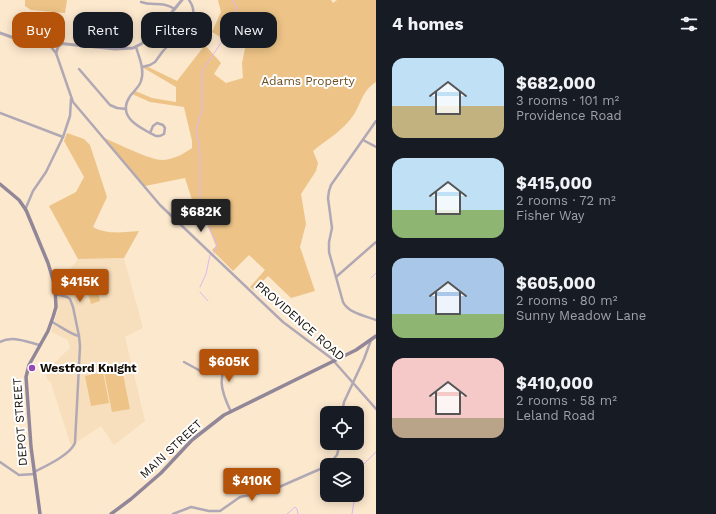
<!DOCTYPE html>
<meta charset="utf-8">
<style>
:root{--surface:#171b24;--page:#20242c;--text:#f1f3f6;--muted:#9ea1a6;--accent:#b45309}
body{margin:0;font-family:"Work Sans",sans-serif;background:var(--page);color:var(--text);height:100vh;display:flex;flex-direction:column;font-size:15px;white-space:nowrap}
*{box-sizing:border-box;margin:0}
p{font-size:13px;color:var(--muted)}
.icon{flex:none;width:22px;height:22px;fill:none;stroke:currentColor;stroke-width:2;stroke-linecap:round;stroke-linejoin:round}
.map{position:relative;flex:1;overflow:hidden}
.sheet{display:flex;flex-direction:column;background:var(--surface);width:340px}
.sheet>*{flex:none}
.top-card{position:absolute;left:12px;top:12px;width:304px;height:36px;display:flex;gap:8px}
.tools{position:absolute;left:320px;top:406px;display:grid;gap:8px}
.tools a{display:grid;place-items:center;width:44px;height:44px;border-radius:8px;background:var(--surface);box-shadow:0 2px 10px #0003;font-size:20px}
.price{position:absolute;translate:-50% -34px;padding:0 9px;border-radius:4px;background:var(--accent);color:#fff;font-size:13px;line-height:26px;filter:drop-shadow(0 1px 2px #0008)}
.price::after{content:'';position:absolute;left:50%;top:24px;width:12px;height:9px;margin-left:-6px;background:inherit;clip-path:polygon(0 0,100% 0,50% 100%)}
.price.on{background:#222;color:#fff}
ul{padding:0;list-style:none}
li{display:flex;align-items:center;gap:12px;height:100px;padding:0 16px}
li span{display:grid;place-items:center;flex:none;width:112px;height:80px;border-radius:12px;color:#555}
li>.icon{margin-inline-start:auto}
span .icon{width:48px;height:48px;fill:#fffc;stroke-width:1}
li b{font-size:17px}
h2{display:flex;justify-content:space-between;align-items:center;height:48px;padding:0 16px;font-size:17px}
.pill{padding:0 14px;border-radius:12px;background:var(--surface);box-shadow:0 2px 10px #0003;font-size:14px;line-height:36px}
.pill.on{background:var(--accent);color:#fff}
main{display:flex;flex:1;min-height:0}
.map>svg:first-child{display:block}
</style>
<main>
<div class="map">
<svg width="376" height="514" viewBox="0 0 376 514">
<rect width="100%" height="100%" fill="#fce8cd"/>
<polygon fill="#f7dfbd" points="124,258 143,328 125,337 145,421 114,445 101,426 71,446 51,383 47,379 45,372 70,348 68,340 51,332 58,310 58,285 78,259"/>
<g fill="#edc387">
<polygon points="25,0 67,0 65,13 31,10 25,6"/>
<path d="M 218,0 L 331,0 L 333,3 L 337,0 L 376,0 L 376,82 C 360,92 361,108 349,121 C 339,133 325,141 313,151 L 318,163 L 316,171 L 301,194 L 306,224 L 300,247 L 315,291 L 291,298 L 268,276 L 254,290 L 250,287 L 265,270 L 249,255 L 233,271 L 212,250 L 216,246 L 208,226 L 201,216 L 195,209 L 185,178 L 145,186 L 102,137 C 115,142 151,161 163,160 C 175,159 183,154 192,148 L 192,141 L 184,107 L 150,102 L 132,94 L 135,91 L 152,98 L 176,102 L 176,87 L 142,67 L 146,66 L 177,81 L 205,45 L 221,63 L 214,74 L 226,83 L 243,78 L 242,63 L 248,34 L 235,33 L 228,42 L 212,32 L 221,12 Z"/>
<path d="M 67,133 L 84,139 L 90,145 L 107,197 L 93,227 C 107,235 124,232 139,231 L 124,258 L 78,259 L 49,206 L 76,192 L 84,177 L 64,141 Z"/>
<polygon points="98,291 100,301 91,304 88,293"/>
<polygon points="122,369 130,409 112,412 104,372"/>
<polygon points="103,372 109,403 91,406 85,376"/>
</g>
<g fill="none" stroke-linecap="round" stroke-linejoin="round">
<g stroke="#deb6f2" stroke-width="1">
<polyline points="214,253 217,244 205,220 200,195 200,151 196,129 202,111 202,71 227,34 237,8 232,0"/>
<polyline points="371,278 376,273"/>
<polyline points="200,287 206,274 210,255"/>
<polyline points="200,292 208,301"/>
<polyline points="357,483 359,469 376,452"/>
<polyline points="287,514 295,507 297,509 298,514"/>
<polyline points="352,514 355,495"/>
</g>
<g stroke="#b0a8b4" stroke-width="2.5">
<path d="M 141,2 C 154,7 159,0 175,9"/>
<polyline points="47,42 56,53 73,102 160,205 283,322 331,358 376,409"/>
<path d="M 136,47 C 139,58 145,69 141,81 C 139,88 132,92 129,98 C 117,118 142,129 156,136 L 160,136 L 164,134 L 165,128 L 163,125 L 157,123 L 153,126 L 150,133"/>
<polyline points="56,53 58,47 63,43"/>
<path d="M 142,67 L 150,65 L 155,62 L 163,51 L 191,22 C 195,14 194,7 189,0"/>
<polyline points="79,69 110,105 117,108 126,109"/>
<polyline points="0,113 63,137"/>
<path d="M 376,121 L 331,185 L 329,191 L 328,198 L 332,228 L 329,242 L 329,252 L 343,302 C 348,313 366,316 376,320"/>
<polyline points="363,140 376,147"/>
<polyline points="25,210 33,191 46,172 63,137 70,116 71,99"/>
<polyline points="336,277 376,242"/>
<polyline points="56,294 67,297 70,299 73,307 79,336"/>
<path d="M 0,342 C 13,335 27,342 40,345"/>
<polyline points="184,362 206,374 218,370 223,371"/>
<path d="M 231,412 C 220,389 216,375 234,355"/>
<polyline points="342,413 344,402 364,359 371,340"/>
<polyline points="0,462 19,475 35,474"/>
<polyline points="328,465 337,455 340,443"/>
<path d="M 34,472 C 46,466 70,455 75,443 L 80,346 L 79,336 C 72,335 60,326 52,322"/>
<polyline points="173,514 191,507 209,511 220,511 240,497 270,491 327,466"/>
</g>
<polyline stroke="#b0a8b4" stroke-width="3" points="0,33 17,39 115,49 133,48 141,44 152,36 182,0"/>
<g stroke="#928798" stroke-width="3.5">
<polyline points="0,184 19,200 26,210 48,263 55,286 56,307 53,317 48,331 29,365 26,377 31,447 40,514"/>
<polyline points="111,514 131,499 161,473 192,440 224,415 356,350 376,336"/>
</g>
</g>
<circle fill="#9648b8" stroke="#fff" stroke-width="1.5" cx="32" cy="368" r="4"/>
<g text-anchor="middle" dominant-baseline="central" stroke-width="4" stroke-linejoin="round" paint-order="stroke">
<g font-size="12" fill="#6b4e20" stroke="#fff">
<text x="308" y="81">Adams Property</text>
</g>
<g font-size="12" fill="#150f06" stroke="#fff">
<text transform="translate(300 321) rotate(41)">PROVIDENCE ROAD</text>
<text transform="translate(20 422) rotate(-94)">DEPOT STREET</text>
<text transform="translate(171 449) rotate(-43)">MAIN STREET</text>
</g>
<g font-size="12" font-weight="bold" fill="#150f06" stroke="#fff" text-anchor="start">
<text x="40" y="368">Westford Knight</text>
</g>
</g>
</svg>
<div class="tools">
<a><svg class="icon" aria-label="locate" viewBox="0 0 24 24"><circle cx="12" cy="12" r="6"/><path d="M12 2v4M12 18v4M2 12h4M18 12h4"/></svg></a>
<a><svg class="icon" aria-label="layers" viewBox="0 0 24 24"><path d="M12 4l9 5-9 5-9-5zM3 14l9 5 9-5"/></svg></a>
</div>
<b class="price on" style="left:201px;top:233px">$682K</b>
<b class="price" style="left:80px;top:303px">$415K</b>
<b class="price" style="left:229px;top:383px">$605K</b>
<b class="price" style="left:252px;top:502px">$410K</b>
<div class="top-card">
<a class="pill on">Buy</a>
<a class="pill">Rent</a>
<a class="pill">Filters</a>
<a class="pill">New</a>
</div>
</div>
<section class="sheet">
<h2>4 homes<svg class="icon" aria-label="filters" viewBox="0 0 24 24"><path d="M4 7h16M4 17h16"/><circle cx="9" cy="7" r="2"/><circle cx="15" cy="17" r="2"/></svg></h2>
<ul>
<li><span style="background:linear-gradient(#bfe0f5 60%,#c2b280 0)"><svg class="icon" aria-label="home" viewBox="0 0 24 24"><path d="M3 11l9-7 9 7M6 9v11h12V9"/></svg></span><div><b>$682,000</b><p>3 rooms · 101 m²</p><p>Providence Road</p></div></li>
<li><span style="background:linear-gradient(#bfe0f5 65%,#8fb573 0)"><svg class="icon" aria-label="home" viewBox="0 0 24 24"><path d="M3 11l9-7 9 7M6 9v11h12V9"/></svg></span><div><b>$415,000</b><p>2 rooms · 72 m²</p><p>Fisher Way</p></div></li>
<li><span style="background:linear-gradient(#a9c7e8 70%,#8fb573 0)"><svg class="icon" aria-label="home" viewBox="0 0 24 24"><path d="M3 11l9-7 9 7M6 9v11h12V9"/></svg></span><div><b>$605,000</b><p>2 rooms · 80 m²</p><p>Sunny Meadow Lane</p></div></li>
<li><span style="background:linear-gradient(#f6c9c9 75%,#b9a48a 0)"><svg class="icon" aria-label="home" viewBox="0 0 24 24"><path d="M3 11l9-7 9 7M6 9v11h12V9"/></svg></span><div><b>$410,000</b><p>2 rooms · 58 m²</p><p>Leland Road</p></div></li>
</ul>
</section>
</main>
